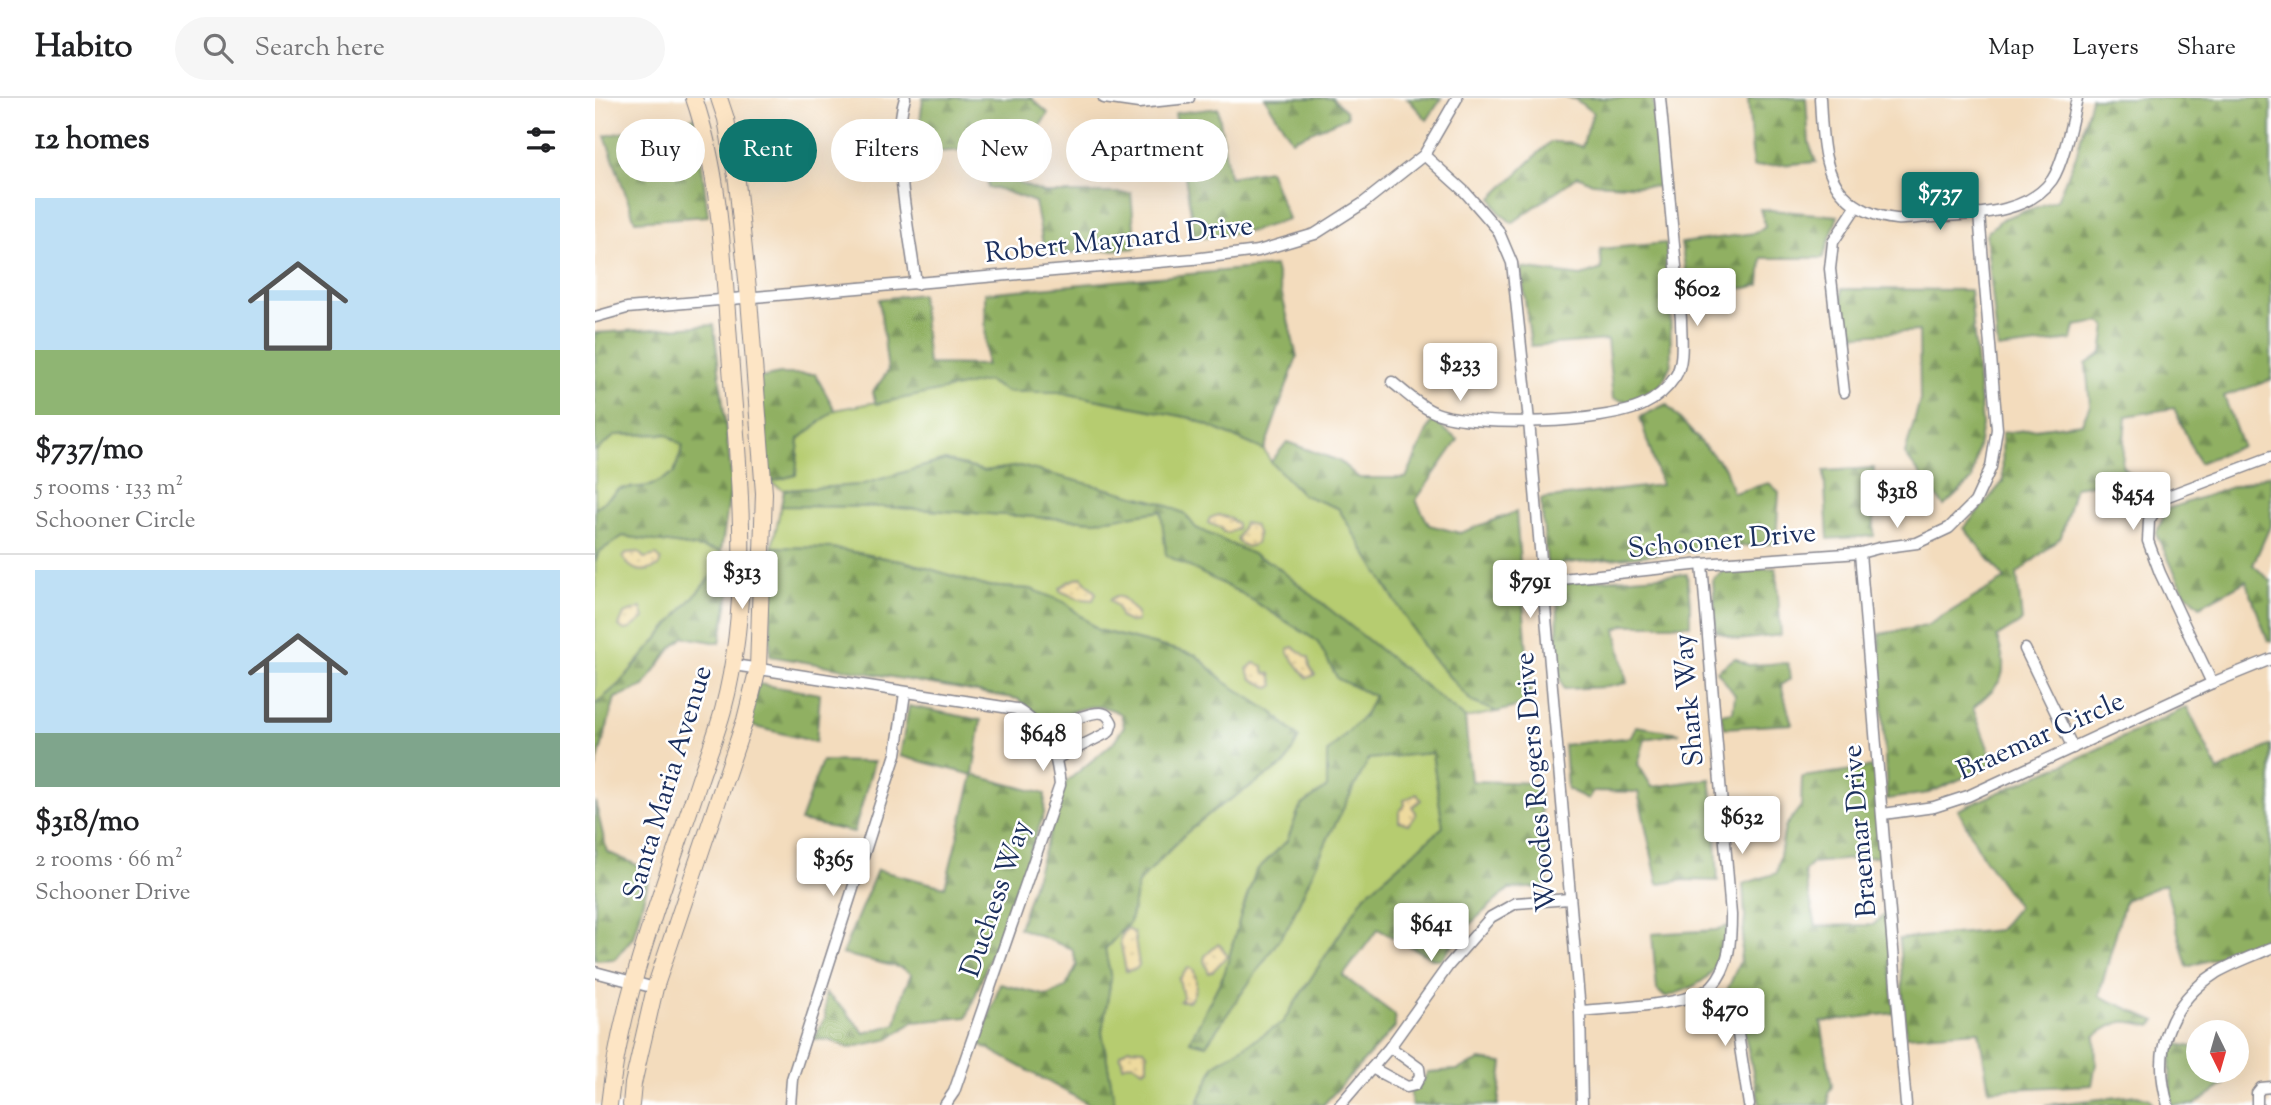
<!DOCTYPE html>
<meta charset="utf-8">
<style>
:root{--surface:#fff;--page:#f6f6f6;--text:#202124;--muted:#757577;--line:#e0e0e0;--accent:#0f766e}
body{margin:0;font-family:"Sorts Mill Goudy",serif;background:var(--page);color:var(--text);height:100vh;display:flex;flex-direction:column;font-size:26px;white-space:nowrap}
*{box-sizing:border-box;margin:0}
p{font-size:23px;color:var(--muted)}
.icon{flex:none;width:38px;height:38px;fill:none;stroke:currentColor;stroke-width:2;stroke-linecap:round;stroke-linejoin:round}
.map{position:relative;flex:1;overflow:hidden}
.side{display:flex;flex-direction:column;background:var(--surface);width:595px}
.side>*{flex:none}
.guide{position:absolute;left:21px;top:21px;width:665px;height:63px;display:flex;gap:14px}
.needle{width:46px;rotate:175deg}
.fabs{position:absolute;left:1591px;top:922px;display:grid;gap:14px}
.fabs a{display:grid;place-items:center;width:63px;height:63px;border-radius:50%;background:var(--surface);box-shadow:0 7px 28px #0002;font-size:35px}
.price{position:absolute;translate:-50% -60px;padding:0 16px;border-radius:7px;background:#fff;color:#222;font-size:23px;line-height:46px;filter:drop-shadow(0 2px 4px #0008)}
.price::after{content:'';position:absolute;left:50%;top:42px;width:21px;height:16px;margin-left:-10px;background:inherit;clip-path:polygon(0 0,100% 0,50% 100%)}
.price.on{background:var(--accent);color:#fff}
ul{padding:0;list-style:none}
li{display:grid;align-content:center;gap:14px;height:371px;padding:0 35px}
li+li{border-top:2px solid var(--line)}
li span{display:grid;place-items:center;height:217px;border-radius:0px;color:#555}
li>.icon{margin-inline-start:auto}
span .icon{width:126px;height:126px;fill:#fffc;stroke-width:1}
li b{font-size:30px}
h2{display:flex;justify-content:space-between;align-items:center;height:84px;padding:0 35px;font-size:30px}
.chip{padding:0 24px;border-radius:32px;background:var(--surface);box-shadow:0 7px 28px #0002;font-size:24px;line-height:63px}
.chip.on{background:var(--accent);color:#fff}
header{display:flex;align-items:center;gap:42px;box-sizing:border-box;height:98px;padding:0 35px;background:var(--surface);border-bottom:2px solid var(--line)}
header strong{font-size:33px}
nav{display:flex;gap:38px;margin-inline-start:auto;font-size:24px}
.search{width:490px;height:63px;background:var(--page);display:flex;align-items:center;gap:18px;box-sizing:border-box;padding:0 24px;border-radius:38px;color:var(--muted);font-size:26px}
main{display:flex;flex:1;min-height:0}
.map>svg:first-child{display:block}
</style>
<header>
<strong>Habito</strong>
<div class="search"><svg class="icon" aria-label="search" viewBox="0 0 24 24"><circle cx="10" cy="10" r="6"/><path d="M15 15l6 6"/></svg>Search here</div>
<nav><a>Map</a><a>Layers</a><a>Share</a></nav>
</header>
<main>
<section class="side">
<h2>12 homes<svg class="icon" aria-label="filters" viewBox="0 0 24 24"><path d="M4 7h16M4 17h16"/><circle cx="9" cy="7" r="2"/><circle cx="15" cy="17" r="2"/></svg></h2>
<ul>
<li><span style="background:linear-gradient(#bfe0f5 70%,#8fb573 0)"><svg class="icon" aria-label="home" viewBox="0 0 24 24"><path d="M3 11l9-7 9 7M6 9v11h12V9"/></svg></span><div><b>$737/mo</b><p>5 rooms · 133 m²</p><p>Schooner Circle</p></div></li>
<li><span style="background:linear-gradient(#bfe0f5 75%,#7fa58c 0)"><svg class="icon" aria-label="home" viewBox="0 0 24 24"><path d="M3 11l9-7 9 7M6 9v11h12V9"/></svg></span><div><b>$318/mo</b><p>2 rooms · 66 m²</p><p>Schooner Drive</p></div></li>
</ul>
</section>
<div class="map">
<svg width="1676" height="1007" viewBox="0 0 1676 1007">
<defs>
<pattern id="forest-firs" width="22" height="20" patternUnits="userSpaceOnUse" patternTransform="scale(1.75)"><rect width="22" height="20" fill="#90b062"/><path d="M5 1l3.5 6h-7zM16 11l3.5 6h-7z" fill="#759054"/></pattern>
<pattern id="sand-dots" width="8" height="8" patternUnits="userSpaceOnUse" patternTransform="scale(1.75)"><rect width="8" height="8" fill="#eeda9e"/><path d="M2 2h.1M6 6h.1" fill="none" stroke="#ccbb8a" stroke-width="1.8" stroke-linecap="round"/></pattern>
</defs>
<rect width="100%" height="100%" fill="#fff"/>
<filter id="ink" filterUnits="userSpaceOnUse"><feTurbulence type="fractalNoise" baseFrequency=".0143" numOctaves="2"/><feDisplacementMap in="SourceGraphic" scale="14" xChannelSelector="R" yChannelSelector="G"/><feConvolveMatrix kernelMatrix="1 2 1 2 8 2 1 2 1" color-interpolation-filters="sRGB"/></filter>
<filter id="wash" filterUnits="userSpaceOnUse"><feTurbulence type="fractalNoise" baseFrequency=".00686" numOctaves="4" result="noise"/><feDisplacementMap in="SourceGraphic" scale="28" xChannelSelector="R" yChannelSelector="G"/><feGaussianBlur stdDeviation="1.57" result="paint"/><feColorMatrix in="noise" values="0 0 0 0 0 0 0 0 0 0 0 0 0 0 0 0 0 1.4 0 .05"/><feComposite in="paint" operator="in"/></filter>
<g filter="url(#wash)">
<rect width="100%" height="100%" fill="#f3dcbd"/>
<g fill="#b6cc70" stroke="#687e67" stroke-width="2">
<polygon points="392,283 413,294 463,294 596,320 669,352 676,364 708,397 743,410 831,553 877,604 902,614 870,620 677,465 601,430 590,416 425,368 389,373 350,362 266,387 189,392 175,384 201,377 204,341 240,312"/>
<polygon points="71,336 88,347 79,375 55,388 24,391 0,411 0,354 20,337"/>
<polygon points="186,408 289,409 500,423 566,413 572,457 646,495 722,543 743,581 779,598 770,617 732,655 732,689 705,709 692,743 661,773 646,816 630,874 595,943 611,946 694,827 734,738 774,660 837,655 848,729 770,797 687,925 620,967 602,1007 520,1007 507,934 516,881 510,851 535,824 543,785 589,737 619,712 690,666 678,615 630,584 601,557 503,532 469,504 436,491 390,488 316,465 237,450 177,449"/>
<polygon points="28,438 126,453 130,462 24,586 0,607 0,464 4,454"/>
</g>
<g fill="url(#forest-firs)" stroke="#567060" stroke-width="2">
<polygon points="328,0 436,0 453,15 413,81 449,95 536,95 541,150 450,157 440,104 401,90 393,90 390,51 321,55"/>
<polygon points="670,0 737,0 751,13 752,19 697,42"/>
<polygon points="812,0 847,0 832,22"/>
<polygon points="971,0 1058,0 1066,89 997,85 983,78 917,125 904,114 897,100 955,44 973,44 987,49 998,15 980,1"/>
<polygon points="1153,0 1211,0 1214,45 1221,64 1158,69"/>
<path d="M 1496,0 L 1676,0 L 1676,282 L 1629,298 L 1647,348 L 1604,365 L 1579,310 L 1531,318 L 1527,368 L 1556,392 L 1540,410 L 1508,385 L 1480,389 L 1466,439 L 1422,476 L 1427,523 L 1402,539 C 1415,579 1408,583 1378,610 L 1399,666 L 1334,695 L 1292,701 L 1284,536 L 1331,528 L 1410,481 L 1369,430 L 1408,384 L 1407,335 L 1487,325 L 1495,307 L 1491,266 L 1507,255 L 1511,228 L 1505,224 L 1480,228 L 1477,242 L 1403,251 L 1391,136 L 1407,121 L 1462,102 L 1481,58 Z"/>
<polygon points="623,10 634,79 674,72 693,121 658,133 600,141 580,15"/>
<polygon points="101,19 113,118 40,123 10,38"/>
<polygon points="1165,111 1243,118 1228,160 1167,160 1165,187 1151,190 1094,193 1086,145 1160,135 1170,128"/>
<polygon points="1071,145 1075,190 1076,266 1066,287 1033,304 1018,301 1012,242 936,248 926,170 986,178 1007,171 1005,151"/>
<polygon points="680,168 702,259 669,352 596,320 463,294 412,294 392,283 281,306 278,294 293,273 284,201 326,196 333,266 391,267 390,195"/>
<polygon points="1246,191 1375,192 1387,327 1377,382 1349,408 1310,356 1325,302 1324,233 1249,238"/>
<polygon points="119,227 137,384 126,453 28,438 4,454 0,464 0,411 24,391 55,388 79,375 88,348 71,336 21,337 0,354 0,235"/>
<polygon points="185,276 220,276 240,312 204,341 201,377 174,384 165,280"/>
<polygon points="1071,306 1130,370 1138,395 1174,385 1184,394 1181,445 952,467 946,401 1066,387 1045,319"/>
<polygon points="837,322 863,342 821,402 834,427 865,435 921,414 936,605 902,614 877,604 831,553 743,410 708,397 676,364 692,344 744,363 764,380 811,380"/>
<polygon points="350,362 389,373 425,368 567,405 590,416 601,430 677,465 870,620 876,683 944,685 953,789 914,791 876,825 846,861 838,861 783,831 748,878 800,917 800,929 728,1007 602,1007 620,967 687,925 770,797 848,729 837,655 774,661 734,738 694,827 611,947 595,943 630,874 646,816 661,773 692,743 705,709 732,689 732,655 770,617 779,598 743,581 722,543 646,495 571,457 566,413 500,423 289,409 186,408 189,392 266,387"/>
<polygon points="1279,370 1279,438 1233,441 1229,373"/>
<polygon points="1676,376 1676,426 1658,467 1676,483 1676,543 1673,543 1651,483 1605,508 1589,493 1561,436 1572,411"/>
<path d="M 177,449 L 237,450 L 316,465 L 390,488 L 436,491 L 469,504 L 503,532 L 601,557 L 630,584 L 678,615 L 704,640 L 690,666 L 619,712 L 589,737 L 543,785 L 535,824 L 510,851 L 516,881 L 507,934 L 520,1007 L 495,1007 L 385,946 L 405,886 L 453,898 L 471,889 L 482,867 L 477,851 L 424,830 L 471,684 L 518,645 L 529,628 L 526,616 C 499,600 477,614 449,623 L 423,601 L 175,558 Z"/>
<polygon points="130,462 140,466 125,545 89,539 74,553 49,588 20,600 0,673 0,607 24,586"/>
<polygon points="1181,470 1186,537 1143,542 1121,533 1118,481 1129,473"/>
<polygon points="1092,476 1095,506 1095,527 1030,527 1021,531 1032,585 1012,589 969,591 962,572 963,485"/>
<polygon points="1140,560 1153,567 1193,565 1195,581 1186,587 1197,626 1130,630 1125,616 1138,614 1140,597 1122,573"/>
<polygon points="163,586 225,596 221,644 153,627"/>
<polygon points="314,608 386,622 378,677 450,696 449,716 372,919 318,924 294,941 254,950 234,942 218,941 230,920 230,895 250,912 269,935 301,926 308,895 316,876 307,870 247,856 282,772 350,789 378,677 305,658"/>
<path d="M 1592,609 L 1623,673 L 1676,647 L 1676,843 L 1592,869 L 1570,786 L 1530,802 L 1504,898 L 1561,923 L 1556,928 C 1529,921 1524,921 1500,938 L 1501,966 L 1497,987 L 1394,992 L 1384,933 L 1311,938 L 1304,841 L 1404,832 L 1423,809 L 1388,759 L 1363,712 L 1488,658 Z"/>
<polygon points="1041,628 1085,635 1050,641 1043,666 1057,689 1115,681 1120,720 1123,783 1090,782 1063,786 1043,694 998,693 993,701 972,691 969,647 1036,639"/>
<polygon points="227,663 279,664 259,734 205,723"/>
<polygon points="1279,669 1286,758 1217,765 1209,774 1221,828 1278,827 1291,815 1299,915 1226,924 1237,988 1233,996 1234,1007 1165,1007 1150,937 1131,895 1145,863 1150,819 1148,786 1182,775 1190,729 1206,708 1207,679"/>
<polygon points="0,703 12,754 56,773 38,839 20,861 0,862"/>
<path d="M 1133,828 C 1123,876 1116,884 1070,899 L 1062,892 L 1057,836 L 1121,832 Z"/>
<polygon points="1578,945 1603,950 1603,973 1625,973 1630,986 1599,1007 1576,1007 1575,968"/>
<polygon points="885,962 908,965 903,1007 817,1007 815,994 825,987 833,974 862,972"/>
<polygon points="1542,997 1555,1001 1558,1007 1450,1007"/>
</g>
<g fill="url(#sand-dots)" stroke="#84847e" stroke-width="2">
<polygon points="623,417 634,420 642,426 642,431 633,435 628,434 626,430 613,425 615,420"/>
<polygon points="649,425 659,427 663,437 661,446 652,449 644,445 642,441"/>
<path d="M 44,454 L 49,460 L 62,457 L 66,462 L 64,468 C 48,476 37,474 28,460 L 31,455 Z"/>
<polygon points="486,479 501,495 498,502 484,501 465,493 465,490 473,484"/>
<polygon points="521,498 528,500 542,516 542,523 534,524 526,520 522,509 515,502"/>
<polygon points="46,510 49,520 35,531 29,532 24,528 29,516"/>
<polygon points="698,549 714,560 715,569 720,577 712,580 693,555 693,551"/>
<polygon points="659,565 668,568 670,575 676,576 679,587 675,590 657,581 652,571"/>
<polygon points="822,696 826,702 817,709 821,714 820,719 813,726 804,723 804,714 810,707 809,702"/>
<polygon points="533,831 539,835 544,867 541,871 531,873 525,842 529,833"/>
<polygon points="623,846 627,849 632,858 618,873 614,875 609,863 610,858"/>
<path d="M 593,870 L 598,871 C 603,882 602,894 594,903 L 585,903 L 588,899 L 584,881 Z"/>
<polygon points="533,950 549,951 552,955 552,970 548,972 537,965 528,968 525,956"/>
</g>
</g>
<g filter="url(#ink)">
<g fill="none" stroke-linecap="round" stroke-linejoin="round">
<defs>
<g id="street">
<path d="M 310,0 C 295,47 315,135 321,186"/>
<polyline points="509,0 544,5 594,0"/>
<path d="M 1225,0 C 1227,30 1226,74 1249,97 C 1262,111 1282,119 1301,121 C 1313,122 1326,119 1338,119 C 1377,116 1432,117 1457,82 C 1469,64 1477,21 1482,0"/>
<polyline points="829,57 870,94 903,132 917,165 934,323 985,913 987,1007"/>
<polyline points="0,219 32,210 598,161 663,153 720,136 767,106 829,57 862,0"/>
<path d="M 797,284 C 810,294 825,309 841,315 C 881,330 1010,325 1048,307 C 1061,301 1072,291 1080,279 C 1090,264 1086,238 1086,221 L 1065,0"/>
<polyline points="1249,294 1235,171 1238,144 1261,109"/>
<polyline points="1265,455 1311,1007"/>
<polyline points="948,483 1107,466 1265,455 1284,450 1322,445 1354,430 1380,404 1396,369 1402,331 1384,116"/>
<polyline points="1430,551 1478,650"/>
<path d="M 139,567 L 421,611 C 454,631 461,650 465,687 L 359,994 L 350,1007"/>
<polyline points="1617,585 1565,475 1553,443 1554,422 1570,399 1676,359"/>
<path d="M 449,634 C 461,629 500,610 510,616 C 514,618 515,621 517,625 L 514,634 L 462,660"/>
<polyline points="1288,716 1339,709 1373,698 1617,585 1676,561"/>
<polyline points="0,874 60,890"/>
<polyline points="1116,889 1143,936 1154,1007"/>
<path d="M 985,913 C 1014,910 1097,908 1117,888 C 1135,869 1136,841 1136,817 L 1107,466"/>
<polyline points="777,970 812,989 820,987 825,978 824,970 795,949"/>
<polyline points="195,1007 197,981 301,656 310,595"/>
<polyline points="745,1007 795,949 853,868 896,819 921,805 974,801"/>
<path d="M 1573,1007 C 1557,953 1573,906 1621,875 C 1638,865 1658,858 1676,850"/>
<polyline points="1662,1007 1662,995 1666,990 1676,989"/>
</g>
<g id="secondary">
<path d="M 14,1007 C 26,897 68,792 103,687 C 111,662 121,638 128,612 C 159,496 143,373 135,255 C 128,169 127,82 99,0"/>
<polyline points="36,1007 38,986 60,890 150,622 163,570 169,395 154,201 142,84 131,21 124,0"/>
</g>
</defs>
<use href="#street" stroke="#87868e" stroke-width="13"/>
<use href="#secondary" stroke="#87868e" stroke-width="18"/>
<use href="#street" stroke="#fff" stroke-width="10"/>
<use href="#secondary" stroke="#fde5c5" stroke-width="16"/>
</g>
</g>
<g text-anchor="middle" dominant-baseline="central" stroke-width="5" stroke-linejoin="round" paint-order="stroke">
<g font-size="28" fill="#1b2f5e" stroke="#fff">
<text transform="translate(524 143) rotate(-6)">Robert Maynard Drive</text>
<text transform="translate(1127 444) rotate(-5)">Schooner Drive</text>
<text transform="translate(1095 602) rotate(-95)">Shark Way</text>
<text transform="translate(1446 639) rotate(-24)">Braemar Circle</text>
<text transform="translate(942 684) rotate(-95)">Woodes Rogers Drive</text>
<text transform="translate(74 685) rotate(-73)">Santa Maria Avenue</text>
<text transform="translate(1266 733) rotate(-95)">Braemar Drive</text>
<text transform="translate(402 801) rotate(-71)">Duchess Way</text>
</g>
</g>
</svg>
<div class="fabs">
<a><svg class="needle" viewBox="-14 -14 28 28"><path d="M0-13l5 13h-10z" fill="#e53935"/><path d="M0 13l5-13h-10z" fill="#757577"/></svg></a>
</div>
<b class="price on" style="left:1345px;top:134px">$737</b>
<b class="price" style="left:1102px;top:230px">$602</b>
<b class="price" style="left:865px;top:305px">$233</b>
<b class="price" style="left:1302px;top:432px">$318</b>
<b class="price" style="left:1538px;top:434px">$454</b>
<b class="price" style="left:147px;top:513px">$313</b>
<b class="price" style="left:935px;top:522px">$791</b>
<b class="price" style="left:448px;top:675px">$648</b>
<b class="price" style="left:1147px;top:758px">$632</b>
<b class="price" style="left:238px;top:800px">$365</b>
<b class="price" style="left:836px;top:865px">$641</b>
<b class="price" style="left:1130px;top:950px">$470</b>
<div class="guide">
<a class="chip">Buy</a>
<a class="chip on">Rent</a>
<a class="chip">Filters</a>
<a class="chip">New</a>
<a class="chip">Apartment</a>
</div>
</div>
</main>
